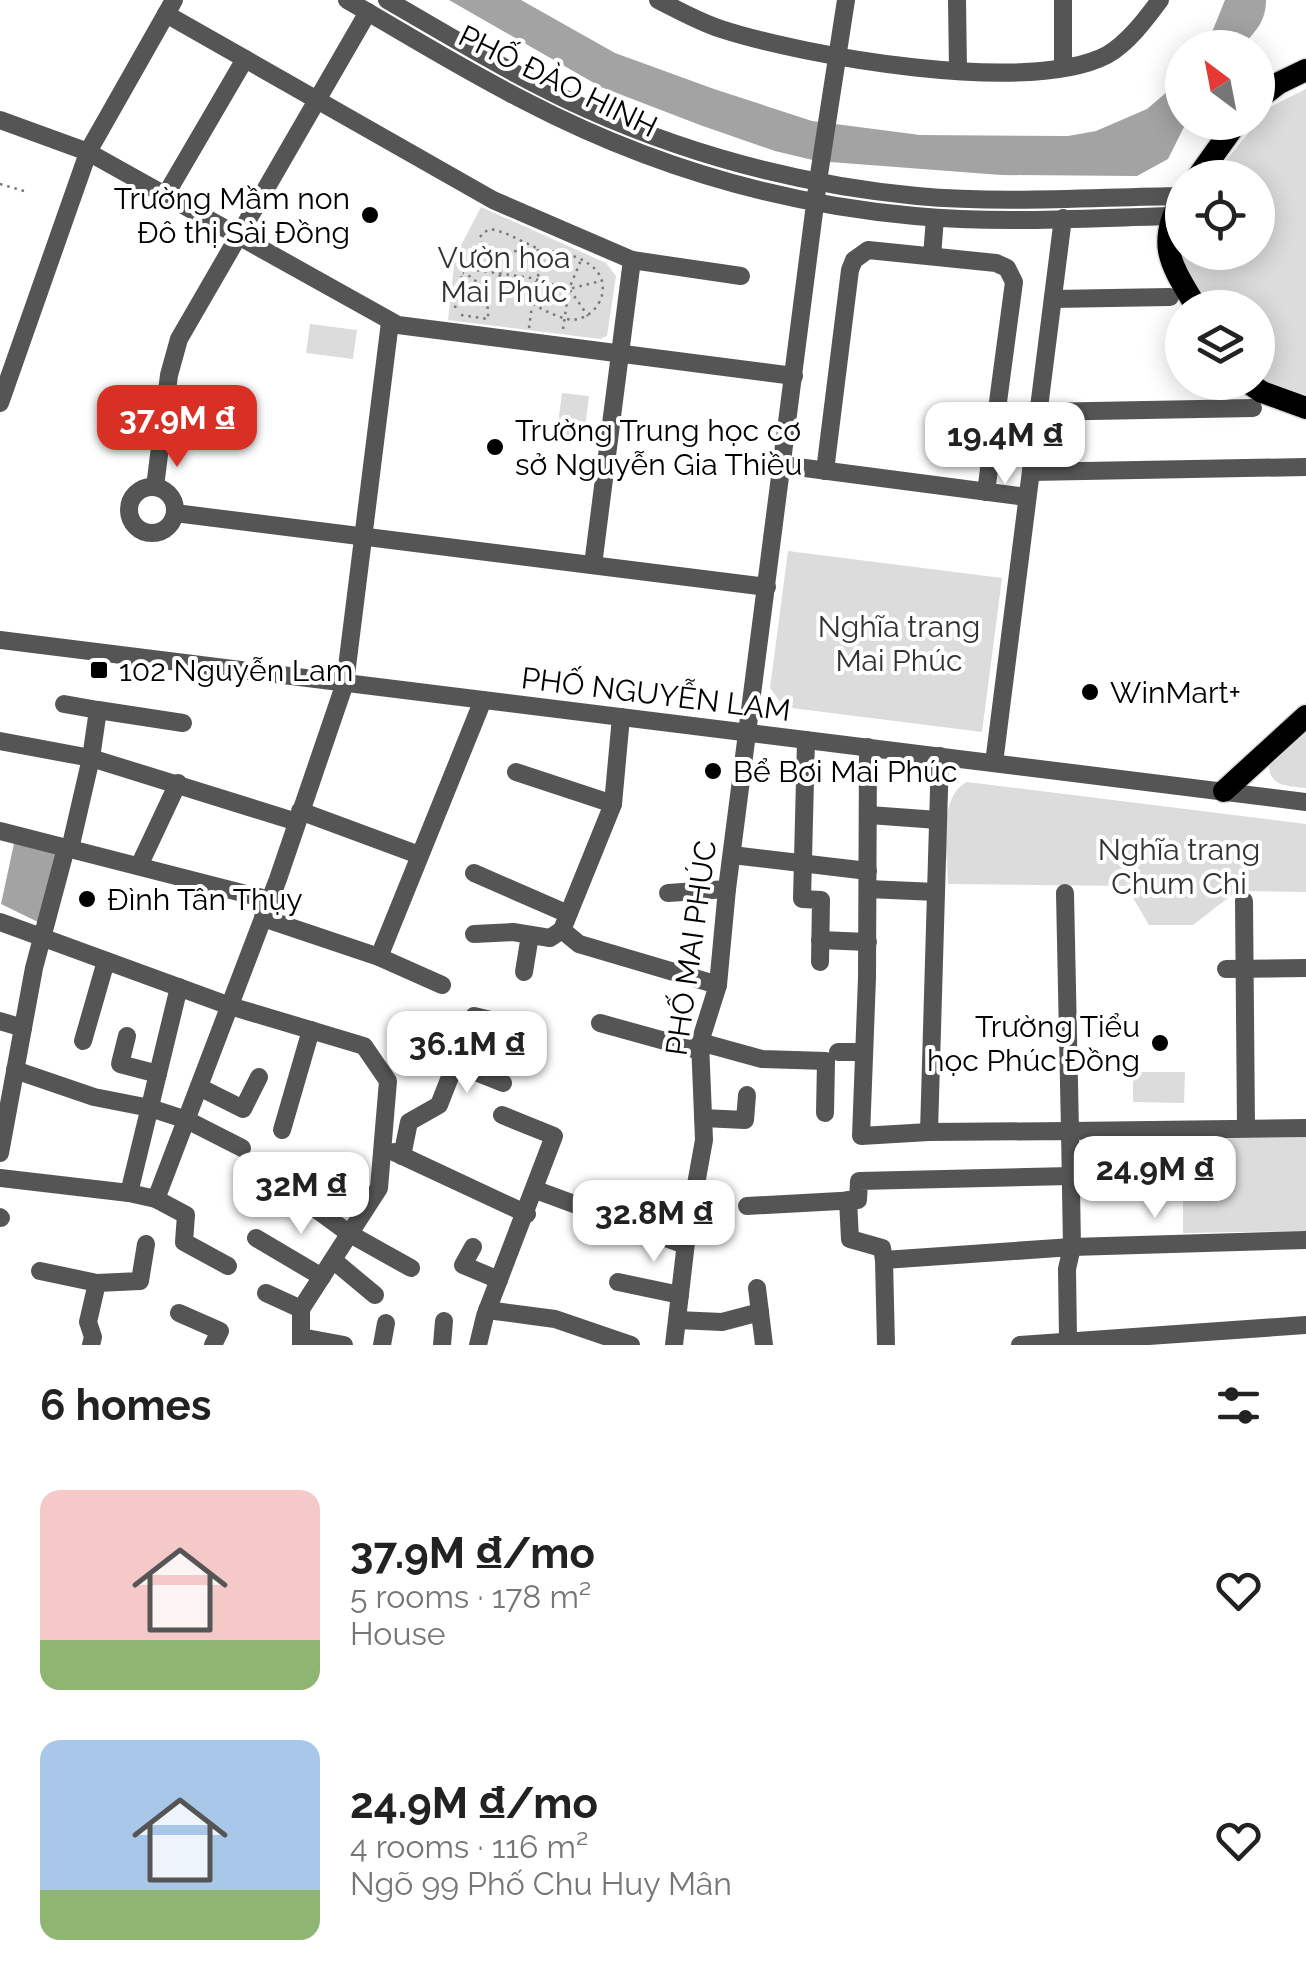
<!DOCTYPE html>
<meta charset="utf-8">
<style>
:root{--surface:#fff;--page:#f6f6f6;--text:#222;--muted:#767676;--accent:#d93025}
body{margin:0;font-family:Raleway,sans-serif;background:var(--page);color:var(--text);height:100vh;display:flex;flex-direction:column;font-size:38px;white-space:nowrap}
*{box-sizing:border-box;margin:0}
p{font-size:32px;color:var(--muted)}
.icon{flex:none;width:55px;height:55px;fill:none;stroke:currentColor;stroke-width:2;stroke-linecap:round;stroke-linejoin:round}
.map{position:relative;height:1345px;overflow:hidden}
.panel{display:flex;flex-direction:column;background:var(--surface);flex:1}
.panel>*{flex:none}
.needle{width:65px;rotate:328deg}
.fabs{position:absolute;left:1165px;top:30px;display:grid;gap:20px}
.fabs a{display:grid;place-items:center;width:110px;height:110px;border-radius:50%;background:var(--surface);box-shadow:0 5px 25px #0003;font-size:50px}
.price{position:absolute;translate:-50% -85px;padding:0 22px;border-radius:20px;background:#fff;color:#222;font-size:32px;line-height:65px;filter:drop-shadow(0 2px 5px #0008)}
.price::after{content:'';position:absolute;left:50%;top:60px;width:30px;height:22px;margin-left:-15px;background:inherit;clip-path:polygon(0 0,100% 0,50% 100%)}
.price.on{background:var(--accent);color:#fff}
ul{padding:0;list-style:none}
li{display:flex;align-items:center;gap:30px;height:250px;padding:0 40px}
li span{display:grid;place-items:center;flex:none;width:280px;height:200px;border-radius:20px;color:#555}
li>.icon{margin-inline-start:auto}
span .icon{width:120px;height:120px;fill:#fffc;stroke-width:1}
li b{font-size:42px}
h2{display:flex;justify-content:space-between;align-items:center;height:120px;padding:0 40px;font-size:42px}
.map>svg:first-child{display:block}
</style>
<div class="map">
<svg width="1306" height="1345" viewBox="0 0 1306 1345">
<rect width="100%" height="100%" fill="#fff"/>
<g fill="#dcdcdc">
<polygon points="1306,89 1306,395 1258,379 1258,308 1208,307 1176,255 1182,216 1182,252 1258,252 1258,178 1212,177 1270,107"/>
<polygon points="481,207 606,263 616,276 607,336 600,339 448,320 455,257"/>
<polygon points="310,324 357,330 353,359 306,353"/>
<polygon points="562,393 589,396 583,443 556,440"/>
<polygon points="788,551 1002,578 982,732 784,707 770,688"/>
<path d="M 1306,728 L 1306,788 C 1288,786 1269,787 1269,765 Z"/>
<path d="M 967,782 L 1306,824 L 1306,892 L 1237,891 L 1193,925 L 1149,925 L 1126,886 L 948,884 C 948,854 936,798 967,782 Z"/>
<polygon points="1133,1072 1185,1072 1184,1103 1133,1102"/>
<polygon points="1306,1137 1306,1231 1183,1233 1183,1139"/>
</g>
<g fill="#a3a3a3">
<polygon points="449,0 521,0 615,53 714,89 812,121 920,135 1068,136 1096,131 1147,109 1182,79 1182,122 1186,123 1168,159 1137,176 1001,175 817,161 775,151 700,125 601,87"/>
<path d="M 1225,0 L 1266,0 C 1266,22 1255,32 1241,47 L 1206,47 Z"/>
<polygon points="15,839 58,852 38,922 1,904"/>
</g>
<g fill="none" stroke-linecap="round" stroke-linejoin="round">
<defs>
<g id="major">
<polyline points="1258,99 1279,83 1306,70"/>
<polyline points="1197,178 1237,122"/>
<path d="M 1182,197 C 1156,245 1170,263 1197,308"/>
<polyline points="1247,382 1262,392 1306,408"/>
<polyline points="1224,791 1306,716"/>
</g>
</defs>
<use href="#major" stroke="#dbdbdb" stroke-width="25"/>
<g stroke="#777" stroke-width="2.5" stroke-dasharray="2.5 5" stroke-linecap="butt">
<polyline points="0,184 24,191"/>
<polyline points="462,268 531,278 569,289 601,281"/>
<polyline points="570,290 588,316"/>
<path d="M 455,308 L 464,263 C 497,250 558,242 589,264 C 616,282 600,319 571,320 C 534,312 487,276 480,237 L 484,232 L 491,229 L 505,233 L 543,251"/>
<path d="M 461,315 L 488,319 C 489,300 482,280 463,273"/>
<polyline points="529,328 535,284 546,253"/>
<polyline points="563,329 569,289 581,260"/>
</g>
<g stroke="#555" stroke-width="18">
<path d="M 347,0 C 406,34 464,70 525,101 C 646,164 778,204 915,216 C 999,224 1087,218 1172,216"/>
<path d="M 387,0 C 453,38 518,78 587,109 C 692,156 803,185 917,196 C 1004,204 1095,197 1182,196"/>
<path d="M 658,0 C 678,10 699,22 721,29 C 804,56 1028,96 1107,55 C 1128,43 1146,19 1160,0"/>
<polyline points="957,0 958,69"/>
<polyline points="1063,0 1063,67"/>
<polyline points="166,14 493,200 632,260"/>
<polyline points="0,120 88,152 398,325 794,376"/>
<polyline points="165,196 245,59"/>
<polyline points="932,256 935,218"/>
<polyline points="1053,299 1170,297"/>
<polyline points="0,403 89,150 174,0"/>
<polyline points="1038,412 1253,408"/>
<polyline points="782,465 1027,497"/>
<polyline points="825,471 850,270 854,260 868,250 996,263 1007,268 1014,282 986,492"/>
<polyline points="1031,472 1306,467"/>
<circle cx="152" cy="510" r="23"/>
<polyline points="155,487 169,375 179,339 368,12"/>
<polyline points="175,513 767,587"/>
<polyline points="593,565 632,260 741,276"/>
<polyline points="0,640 1306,802"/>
<polyline points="64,704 98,710"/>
<polyline points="621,717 613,804 562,930 579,944 718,985"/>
<polyline points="806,740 802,899 821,900 820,962"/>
<polyline points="0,741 91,758 297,822"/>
<polyline points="868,747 867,978 861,1136 929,1132"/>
<polyline points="940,756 929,1132 1070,1131 1072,1247 1306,1240"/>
<polyline points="994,763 1063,218"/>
<polyline points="516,772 613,804"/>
<polyline points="300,811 419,855"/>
<polyline points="869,815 938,820"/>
<polyline points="0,831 270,900"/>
<polyline points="70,849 91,758 98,710 183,723"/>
<polyline points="732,855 868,871"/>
<polyline points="139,866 178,783"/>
<polyline points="474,873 568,914"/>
<polyline points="868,889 936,892"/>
<polyline points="668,893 727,889"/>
<polyline points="1065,893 1070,1131 1306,1128"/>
<polyline points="1244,901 1246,1127"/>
<polyline points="263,918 379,957 442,985"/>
<polyline points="0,922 230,1006 364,1046 388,1081 379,1188 301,1309 301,1345"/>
<polyline points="474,934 513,932 550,938 562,930"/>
<polyline points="820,940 868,942"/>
<polyline points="379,957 483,700"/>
<polyline points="1226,969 1306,968"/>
<polyline points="524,972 530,935"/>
<polyline points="0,1021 23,1028"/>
<polyline points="600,1023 701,1051"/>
<polyline points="127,1036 120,1064 158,1074"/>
<polyline points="83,1041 106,961"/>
<polyline points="700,1042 762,1059 826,1061 825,1113"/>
<polyline points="838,1052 864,1052"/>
<polyline points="453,1063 503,1083"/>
<polyline points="15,1070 94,1097 150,1108 187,1120 242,1148"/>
<polyline points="199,1087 243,1109 259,1077"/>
<polyline points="703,1118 745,1120 747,1095"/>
<polyline points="282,1130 311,1030"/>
<polyline points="394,1152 527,1214"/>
<polyline points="0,1153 34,968 66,848"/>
<polyline points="402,1156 409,1122 439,1105 474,1016 519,1027"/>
<polyline points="0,1178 129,1193 156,1199 186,1215 184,1242 228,1266"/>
<polyline points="283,1185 350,1234 411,1268"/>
<polyline points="536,1190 685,1245"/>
<polyline points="129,1193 179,987"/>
<polyline points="156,1199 278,879 345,683 390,322"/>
<polyline points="848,1200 850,1239 882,1248 884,1260 1072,1247 1067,1269 1068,1339"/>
<polyline points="747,1206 858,1200 859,1181 1071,1176"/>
<polyline points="0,1217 1,1218"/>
<polyline points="256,1238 322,1277"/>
<polyline points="473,1247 463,1265 499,1280"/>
<polyline points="333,1260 375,1295"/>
<polyline points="884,1260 886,1345"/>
<polyline points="40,1271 97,1283 140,1281 146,1244"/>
<polyline points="618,1282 680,1295"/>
<polyline points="757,1288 764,1345"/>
<polyline points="266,1293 301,1309"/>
<polyline points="487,1310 555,1319 631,1345"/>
<polyline points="179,1313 220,1331 213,1345"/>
<polyline points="677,1320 722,1322 760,1312"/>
<polyline points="301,1337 344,1345"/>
<polyline points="91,1345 93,1337 88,1322 97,1283"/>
<polyline points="382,1345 386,1323"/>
<polyline points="442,1345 444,1321"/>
<polyline points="478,1345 485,1316 554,1136 502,1115"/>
<polyline points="674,1345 687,1234 704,1140 700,1042 718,985 727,889 818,181 846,0"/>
<polyline points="1020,1345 1306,1325"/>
</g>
<use href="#major" stroke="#000" stroke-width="22"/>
</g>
<g fill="#000" stroke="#fff" stroke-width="4">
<circle cx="370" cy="215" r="10"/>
<circle cx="495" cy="447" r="10"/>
<rect x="89" y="660" width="20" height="20" rx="5"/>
<circle cx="1090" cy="692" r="10"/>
<circle cx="713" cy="771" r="10"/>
<circle cx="87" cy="899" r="10"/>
<circle cx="1160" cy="1043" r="10"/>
</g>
<g text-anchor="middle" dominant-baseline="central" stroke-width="8" stroke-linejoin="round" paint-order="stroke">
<g font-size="30" fill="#000" stroke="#fff">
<text transform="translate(558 81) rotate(26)">PHỐ ĐÀO HINH</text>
<text transform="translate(656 694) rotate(7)">PHỐ NGUYỄN LAM</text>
<text transform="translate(691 948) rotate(-82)">PHỐ MAI PHÚC</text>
</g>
<g font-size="30" fill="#000" stroke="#fff" text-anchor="start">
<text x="350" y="198" text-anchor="end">Trường Mầm non<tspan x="350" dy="34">Đô thị Sài Đồng</tspan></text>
<text x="515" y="430">Trường Trung học cơ<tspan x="515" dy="34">sở Nguyễn Gia Thiều</tspan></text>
<text x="119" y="670">102 Nguyễn Lam</text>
<text x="1110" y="692">WinMart+</text>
<text x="733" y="771">Bể Bơi Mai Phúc</text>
<text x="107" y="899">Đình Tân Thụy</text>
<text x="1140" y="1026" text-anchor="end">Trường Tiểu<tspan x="1140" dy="34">học Phúc Đồng</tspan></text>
</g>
<g font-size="30" fill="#333" stroke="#fff">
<text x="504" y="257">Vườn hoa<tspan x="504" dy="34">Mai Phúc</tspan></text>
<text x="899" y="626">Nghĩa trang<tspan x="899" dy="34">Mai Phúc</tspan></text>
<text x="1179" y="849">Nghĩa trang<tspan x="1179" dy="34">Chum Chi</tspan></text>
</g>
</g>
</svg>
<div class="fabs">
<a><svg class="needle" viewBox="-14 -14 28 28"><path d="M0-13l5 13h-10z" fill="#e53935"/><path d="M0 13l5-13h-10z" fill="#767676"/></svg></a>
<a><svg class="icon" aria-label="locate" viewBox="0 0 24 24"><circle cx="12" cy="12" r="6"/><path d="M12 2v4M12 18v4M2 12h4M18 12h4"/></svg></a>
<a><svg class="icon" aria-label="layers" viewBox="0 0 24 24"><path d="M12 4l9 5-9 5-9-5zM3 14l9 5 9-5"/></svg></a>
</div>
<b class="price on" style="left:177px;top:470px">37.9M ₫</b>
<b class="price" style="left:1005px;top:487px">19.4M ₫</b>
<b class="price" style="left:467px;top:1096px">36.1M ₫</b>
<b class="price" style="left:1155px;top:1221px">24.9M ₫</b>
<b class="price" style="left:301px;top:1237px">32M ₫</b>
<b class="price" style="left:654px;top:1265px">32.8M ₫</b>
</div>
<section class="panel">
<h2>6 homes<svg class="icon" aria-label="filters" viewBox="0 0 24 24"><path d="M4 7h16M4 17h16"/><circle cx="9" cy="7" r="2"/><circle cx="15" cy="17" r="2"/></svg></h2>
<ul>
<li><span style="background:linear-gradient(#f6c9c9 75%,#8fb573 0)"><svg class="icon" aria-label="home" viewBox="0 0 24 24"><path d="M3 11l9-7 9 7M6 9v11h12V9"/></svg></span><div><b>37.9M ₫/mo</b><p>5 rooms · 178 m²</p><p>House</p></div><svg class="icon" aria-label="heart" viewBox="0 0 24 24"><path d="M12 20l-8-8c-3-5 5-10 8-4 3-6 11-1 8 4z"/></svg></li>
<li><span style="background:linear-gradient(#a9c7e8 75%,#8fb573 0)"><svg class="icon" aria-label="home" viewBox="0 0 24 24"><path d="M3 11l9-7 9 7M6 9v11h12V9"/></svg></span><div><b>24.9M ₫/mo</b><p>4 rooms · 116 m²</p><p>Ngõ 99 Phố Chu Huy Mân</p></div><svg class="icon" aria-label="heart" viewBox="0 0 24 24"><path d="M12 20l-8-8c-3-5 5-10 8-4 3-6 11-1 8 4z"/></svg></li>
</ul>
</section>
